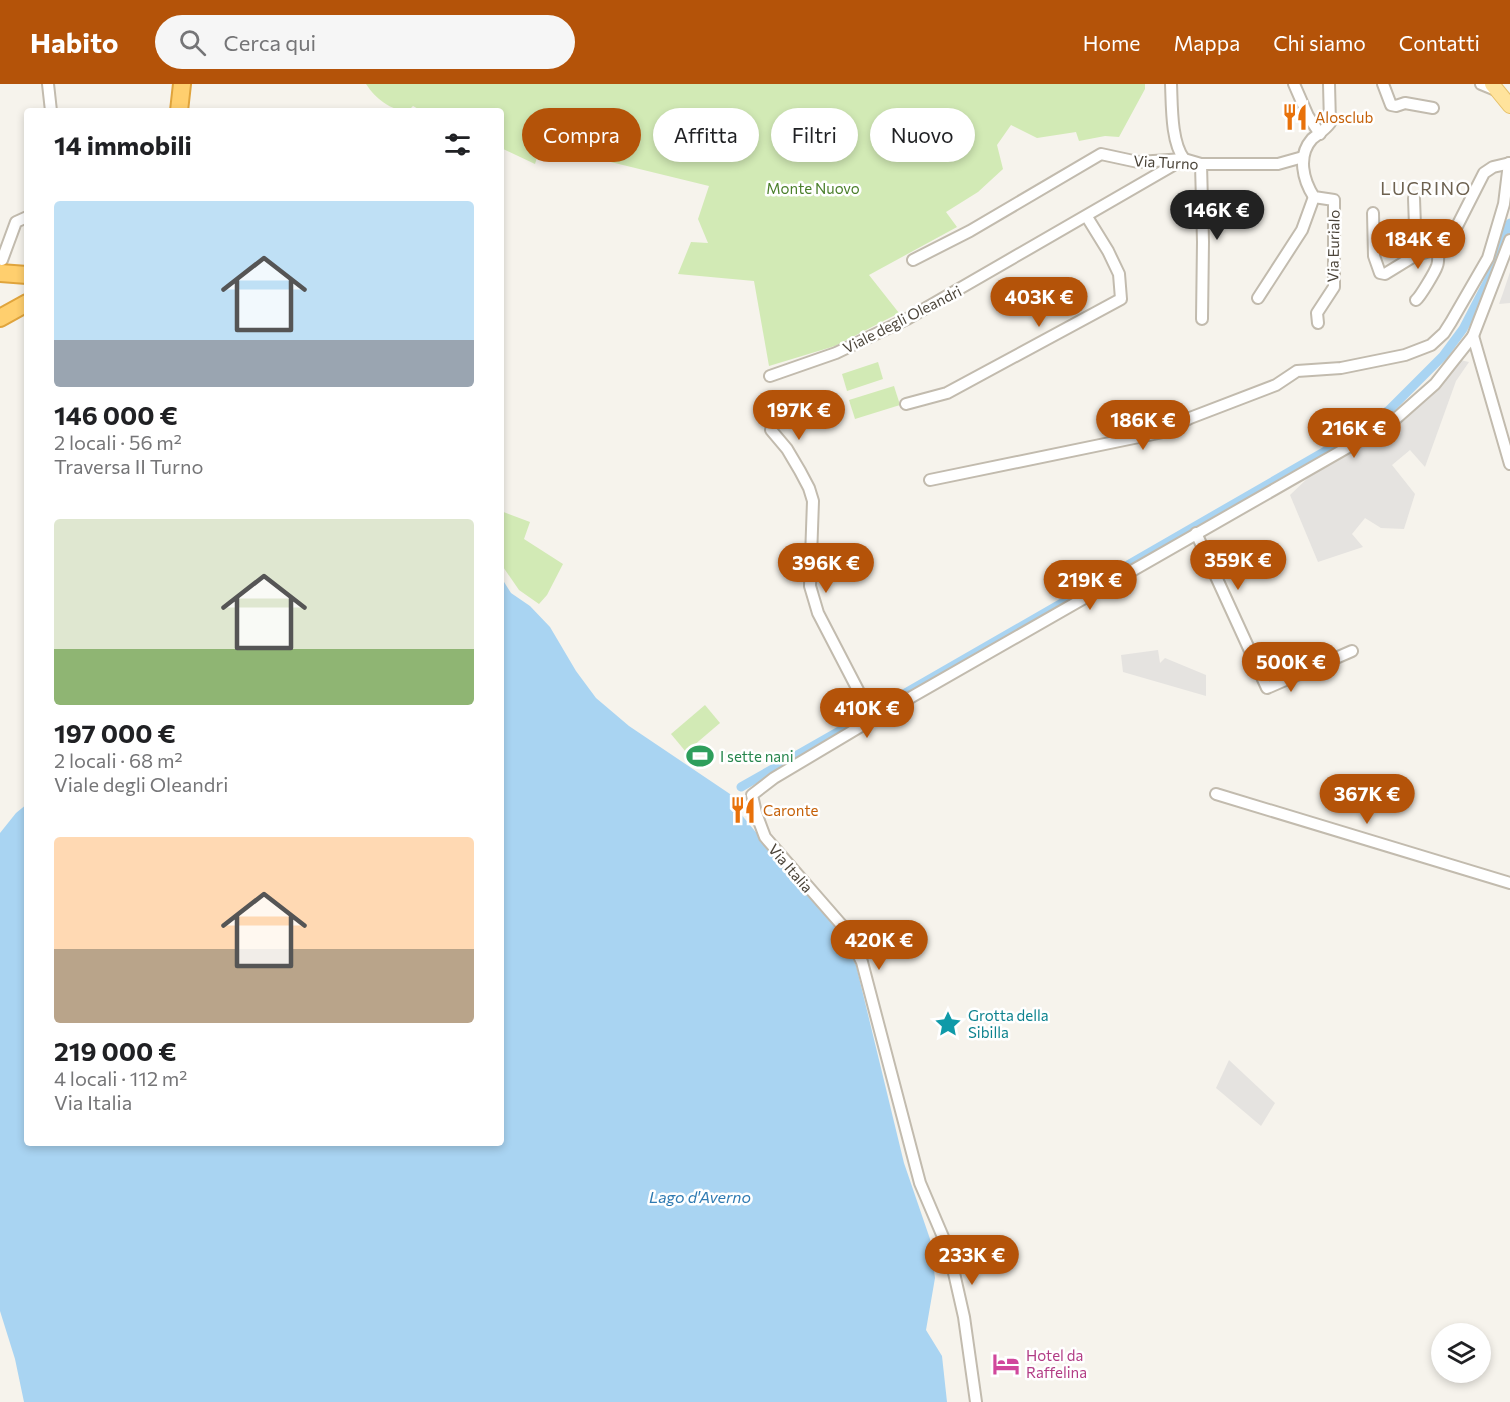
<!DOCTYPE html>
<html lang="it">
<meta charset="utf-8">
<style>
:root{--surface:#fff;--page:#f6f6f6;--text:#202124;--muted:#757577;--accent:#b45309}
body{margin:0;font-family:Commissioner,sans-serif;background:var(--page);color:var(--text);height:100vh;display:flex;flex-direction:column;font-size:22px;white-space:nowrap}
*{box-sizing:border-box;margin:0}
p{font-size:20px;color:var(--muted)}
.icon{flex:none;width:33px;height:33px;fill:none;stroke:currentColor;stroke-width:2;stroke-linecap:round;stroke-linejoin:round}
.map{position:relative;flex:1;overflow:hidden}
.sheet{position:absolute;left:24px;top:24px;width:480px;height:1038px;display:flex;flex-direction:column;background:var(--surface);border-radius:6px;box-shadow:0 3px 9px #0003}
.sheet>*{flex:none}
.guide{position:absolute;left:522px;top:24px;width:570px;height:54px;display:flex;gap:12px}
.fabs{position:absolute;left:1431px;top:1239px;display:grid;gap:12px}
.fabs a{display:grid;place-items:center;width:60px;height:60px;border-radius:50%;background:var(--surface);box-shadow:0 3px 9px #0003;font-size:30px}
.price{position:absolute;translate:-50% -51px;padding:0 14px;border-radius:21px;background:var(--accent);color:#fff;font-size:20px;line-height:39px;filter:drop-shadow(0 2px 3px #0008)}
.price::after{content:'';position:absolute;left:50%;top:36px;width:18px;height:14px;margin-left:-9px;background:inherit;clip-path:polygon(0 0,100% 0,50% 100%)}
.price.on{background:#222;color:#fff}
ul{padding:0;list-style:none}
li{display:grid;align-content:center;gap:12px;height:318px;padding:0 30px}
li span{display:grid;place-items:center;height:186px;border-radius:6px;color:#555}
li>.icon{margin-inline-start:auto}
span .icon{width:108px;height:108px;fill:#fffc;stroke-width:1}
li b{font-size:26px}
h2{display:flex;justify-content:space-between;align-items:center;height:72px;padding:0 30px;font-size:26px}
.tag{padding:0 21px;border-radius:27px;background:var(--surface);box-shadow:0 3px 9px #0003;font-size:21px;line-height:54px}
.tag.on{background:var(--accent);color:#fff}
header{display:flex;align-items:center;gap:36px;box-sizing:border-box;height:84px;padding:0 30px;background:var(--accent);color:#fff}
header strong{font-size:28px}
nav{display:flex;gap:33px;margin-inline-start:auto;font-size:21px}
.search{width:420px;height:54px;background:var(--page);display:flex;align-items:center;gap:15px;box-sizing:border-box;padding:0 21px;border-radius:33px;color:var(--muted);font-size:22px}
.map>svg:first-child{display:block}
</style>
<header>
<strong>Habito</strong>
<div class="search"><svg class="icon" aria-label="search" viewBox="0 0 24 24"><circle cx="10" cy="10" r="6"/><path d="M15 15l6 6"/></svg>Cerca qui</div>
<nav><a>Home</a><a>Mappa</a><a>Chi siamo</a><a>Contatti</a></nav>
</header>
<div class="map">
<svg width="1510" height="1318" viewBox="0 0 1510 1318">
<rect width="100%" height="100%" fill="#f6f3ec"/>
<g fill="#d2eab5">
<path d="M 366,0 L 1145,0 L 1145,5 L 1119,53 L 1105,52 L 1079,57 L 1076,48 L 1037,54 L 1011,41 L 997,61 L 1003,85 L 978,108 L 946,128 L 957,143 L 869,191 L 899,229 L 835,262 L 769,282 L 754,197 L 678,190 L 691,158 L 708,159 L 698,135 L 709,102 L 541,61 L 535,80 L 501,64 L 501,27 L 422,27 L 413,22 L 408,27 C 391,27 375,14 366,0 Z"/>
<polygon points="878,278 883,295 847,307 842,290"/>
<polygon points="894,302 900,321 855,335 849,316"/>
<polygon points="501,427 530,438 524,455 563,480 547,511 539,520 519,506 501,480"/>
<polygon points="705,621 720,639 686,668 671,650"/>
</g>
<g fill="#e5e3e0">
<polygon points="1510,188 1510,219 1499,220 1503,209"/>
<polygon points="1460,276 1469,278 1456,297 1425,383 1410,366 1392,381 1415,410 1404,445 1381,444 1365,434 1352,450 1363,463 1318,478 1290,411 1310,392 1385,348 1435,307"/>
<polygon points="1158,566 1160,579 1165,574 1206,591 1206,612 1123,588 1121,571"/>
<polygon points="1229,976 1275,1019 1261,1042 1216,1004"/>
</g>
<polygon fill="#a9d4f2" points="501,493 511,509 530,522 550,543 576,587 596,614 629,642 730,710 732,714 730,717 838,847 856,881 904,1079 930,1155 935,1194 926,1246 942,1272 947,1318 24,1318 15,1275 0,1227 0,749 16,729 27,720 27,1059 501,1059"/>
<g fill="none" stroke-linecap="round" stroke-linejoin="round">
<g stroke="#a9d4f2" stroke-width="9">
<polyline points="876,626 1343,357 1389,326 1443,272 1463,245 1490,193 1510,139"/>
<polyline points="741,703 864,633"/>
</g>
<defs>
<g id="minor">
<polyline points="48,0 51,27"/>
<polyline points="1294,0 1308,32 1320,50"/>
<polyline points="1383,0 1391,21 1396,22 1405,19 1433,24"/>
<polyline points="1481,0 1498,7"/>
<polyline points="1201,80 1203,158 1202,235"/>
<polyline points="1414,114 1416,171"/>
<polyline points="1373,129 1374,172 1380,189 1385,190 1416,171 1444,163 1451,154 1484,89 1493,83 1510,79"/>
<polyline points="2,176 16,138 27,133"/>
<polyline points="913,176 970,147 1101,70 1138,78 1184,75 1201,80 1278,80 1303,73"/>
<polyline points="1258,214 1302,146 1314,113"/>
<path d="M 1416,216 C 1420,213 1435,188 1437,182 C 1439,177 1438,171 1438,166"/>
<path d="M 1318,239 L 1317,229 L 1334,203 L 1334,116 L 1314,113 C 1303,96 1297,72 1312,55 C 1318,50 1325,46 1330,39 L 1329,0"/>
<polyline points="1473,252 1510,380"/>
<path d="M 770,292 L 836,269 L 907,235 L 1184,75 C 1171,58 1172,22 1171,0"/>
<polyline points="906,320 947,309 1121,215 1119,190 1108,167 1087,133"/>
<polyline points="771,346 787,365 800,387 809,404 813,417 810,502 818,529 873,635"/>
<polyline points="930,396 1163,348 1190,334 1276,301 1297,287 1341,284 1405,271 1431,261 1444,249 1451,238 1488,174 1504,120 1509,79"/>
<polyline points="1196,449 1267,604 1352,567"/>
<polyline points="1216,710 1510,799"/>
<polyline points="976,1318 964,1233 949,1167 920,1099 862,878 846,846 765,753 756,729 752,711 774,694 873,635 1392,338 1435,300 1473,252 1510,156"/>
</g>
<polyline id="major" points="1492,0 1510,22"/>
<g id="highway">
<polyline points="179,27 182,0"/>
<polyline points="0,189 27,191"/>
<polyline points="0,234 27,219"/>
</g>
</defs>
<use href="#minor" stroke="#c2bbae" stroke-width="14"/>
<use href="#major" stroke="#e6c16a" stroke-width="16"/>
<use href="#highway" stroke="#e0a43c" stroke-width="20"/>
<use href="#minor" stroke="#fff" stroke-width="10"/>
<use href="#major" stroke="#ffe39c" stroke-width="14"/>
<use href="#highway" stroke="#ffcf6e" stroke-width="16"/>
</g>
<defs>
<symbol id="restaurant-bare" viewBox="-9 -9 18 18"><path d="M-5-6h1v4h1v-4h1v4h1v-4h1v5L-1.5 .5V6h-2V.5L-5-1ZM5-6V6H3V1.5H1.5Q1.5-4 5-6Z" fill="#e8710a" stroke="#fff" stroke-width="2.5" paint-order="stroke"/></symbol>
<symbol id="stadium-bare" viewBox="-9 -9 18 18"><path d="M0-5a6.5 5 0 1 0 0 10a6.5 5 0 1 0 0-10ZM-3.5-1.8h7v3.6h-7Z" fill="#2e9e5b" stroke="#fff" stroke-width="2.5" paint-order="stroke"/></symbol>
<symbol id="sight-bare" viewBox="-9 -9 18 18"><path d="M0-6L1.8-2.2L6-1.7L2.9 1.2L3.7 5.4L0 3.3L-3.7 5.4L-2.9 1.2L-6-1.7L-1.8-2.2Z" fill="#0f9aa8" stroke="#fff" stroke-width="2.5" paint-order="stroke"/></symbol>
<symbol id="hotel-bare" viewBox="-9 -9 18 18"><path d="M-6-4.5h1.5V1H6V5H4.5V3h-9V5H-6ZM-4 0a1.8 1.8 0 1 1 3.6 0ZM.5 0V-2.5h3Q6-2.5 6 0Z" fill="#d1479c" stroke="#fff" stroke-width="2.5" paint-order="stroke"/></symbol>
</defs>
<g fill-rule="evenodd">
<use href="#restaurant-bare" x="1276" y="14" width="38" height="38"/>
<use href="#stadium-bare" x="681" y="653" width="38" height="38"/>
<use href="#restaurant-bare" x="724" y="707" width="38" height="38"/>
<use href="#sight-bare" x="929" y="921" width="38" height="38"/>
<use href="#hotel-bare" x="987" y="1261" width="38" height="38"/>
</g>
<g text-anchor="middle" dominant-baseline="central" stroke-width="5" stroke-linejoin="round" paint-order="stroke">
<g font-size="15" fill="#c56008" stroke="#fff" text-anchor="start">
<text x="1315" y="33">Alosclub</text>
<text x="763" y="726">Caronte</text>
</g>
<g font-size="15" fill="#4b4439" stroke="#fff">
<text transform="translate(1166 78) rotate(3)">Via Turno</text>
<text transform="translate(1333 162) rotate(-89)">Via Eurialo</text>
<text transform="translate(902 235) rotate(-27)">Viale degli Oleandri</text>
<text transform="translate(791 784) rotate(49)">Via Italia</text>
</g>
<g font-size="15" fill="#4a7f2a" stroke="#fff">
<text x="813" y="104">Monte Nuovo</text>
</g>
<g font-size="15" fill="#27864d" stroke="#fff" text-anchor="start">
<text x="720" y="672">I sette nani</text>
</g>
<g font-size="15" fill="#0d838f" stroke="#fff" text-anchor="start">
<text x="968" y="931">Grotta della<tspan x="968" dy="17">Sibilla</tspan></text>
</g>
<g font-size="15" fill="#b23c85" stroke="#fff" text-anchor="start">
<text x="1026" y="1271">Hotel da<tspan x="1026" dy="17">Raffelina</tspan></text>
</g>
<g font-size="16" font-style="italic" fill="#2e7ab2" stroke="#fff">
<text x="700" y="1112">Lago d'Averno</text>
</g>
<g font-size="18" letter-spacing="1.5" fill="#6e6250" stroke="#fff">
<text x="1426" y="104">LUCRINO</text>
</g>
</g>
</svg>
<div class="fabs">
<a><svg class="icon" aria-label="layers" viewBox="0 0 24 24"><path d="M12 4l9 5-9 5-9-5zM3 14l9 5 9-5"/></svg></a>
</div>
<b class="price on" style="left:1217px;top:157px">146K €</b>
<b class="price" style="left:1418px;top:186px">184K €</b>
<b class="price" style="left:1039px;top:244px">403K €</b>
<b class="price" style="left:799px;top:357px">197K €</b>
<b class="price" style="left:1143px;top:367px">186K €</b>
<b class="price" style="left:1354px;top:375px">216K €</b>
<b class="price" style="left:1238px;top:507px">359K €</b>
<b class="price" style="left:826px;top:510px">396K €</b>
<b class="price" style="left:1090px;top:527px">219K €</b>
<b class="price" style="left:1291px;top:609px">500K €</b>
<b class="price" style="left:867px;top:655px">410K €</b>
<b class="price" style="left:1367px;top:741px">367K €</b>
<b class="price" style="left:879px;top:887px">420K €</b>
<b class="price" style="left:972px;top:1202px">233K €</b>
<div class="guide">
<a class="tag on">Compra</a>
<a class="tag">Affitta</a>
<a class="tag">Filtri</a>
<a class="tag">Nuovo</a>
</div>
<section class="sheet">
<h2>14 immobili<svg class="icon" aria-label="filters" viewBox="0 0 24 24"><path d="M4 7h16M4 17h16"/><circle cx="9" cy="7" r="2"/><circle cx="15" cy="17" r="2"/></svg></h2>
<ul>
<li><span style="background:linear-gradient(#bfe0f5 75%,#9aa5b1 0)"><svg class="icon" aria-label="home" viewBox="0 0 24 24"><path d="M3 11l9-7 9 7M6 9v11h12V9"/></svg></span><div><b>146 000 €</b><p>2 locali · 56 m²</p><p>Traversa II Turno</p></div></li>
<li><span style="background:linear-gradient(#dfe7d0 70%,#8fb573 0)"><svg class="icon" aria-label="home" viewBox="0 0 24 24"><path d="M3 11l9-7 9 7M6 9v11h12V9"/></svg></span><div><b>197 000 €</b><p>2 locali · 68 m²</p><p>Viale degli Oleandri</p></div></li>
<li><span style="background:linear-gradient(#ffd9b3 60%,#b9a48a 0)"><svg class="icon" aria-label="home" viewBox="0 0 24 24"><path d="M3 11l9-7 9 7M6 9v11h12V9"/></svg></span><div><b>219 000 €</b><p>4 locali · 112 m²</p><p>Via Italia</p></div></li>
</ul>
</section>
</div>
